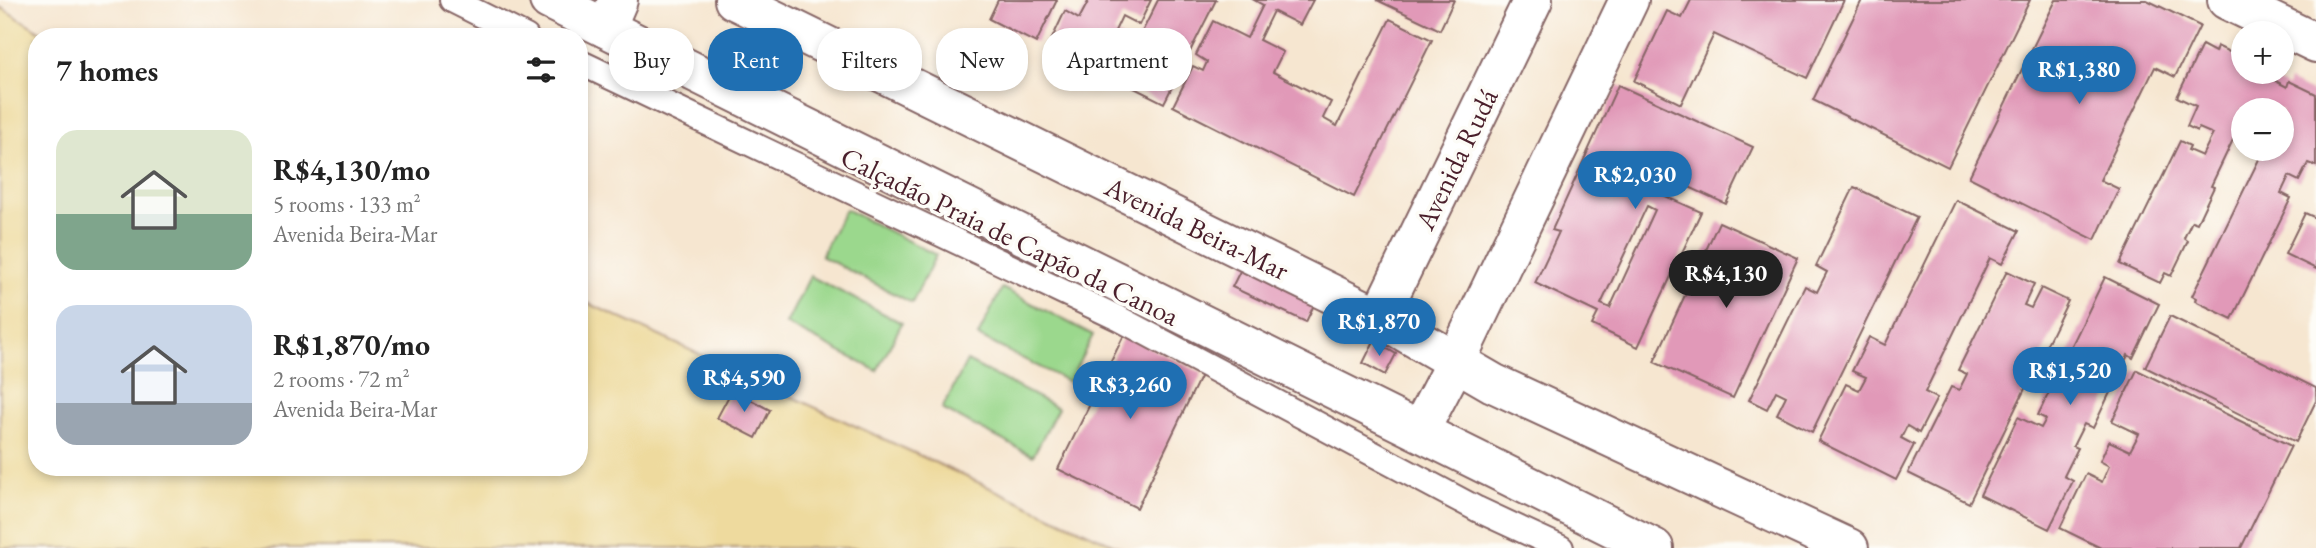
<!DOCTYPE html>
<meta charset="utf-8">
<style>
:root{--surface:#fff;--page:#f2f2f2;--text:#222;--muted:#767676;--accent:#1f6fb2}
body{margin:0;font-family:"EB Garamond",serif;background:var(--page);color:var(--text);height:100vh;display:flex;flex-direction:column;font-size:26px;white-space:nowrap}
*{box-sizing:border-box;margin:0}
p{font-size:23px;color:var(--muted)}
.icon{flex:none;width:38px;height:38px;fill:none;stroke:currentColor;stroke-width:2;stroke-linecap:round;stroke-linejoin:round}
.map{position:relative;flex:1;overflow:hidden}
.details{position:absolute;left:28px;top:28px;width:560px;height:448px;display:flex;flex-direction:column;background:var(--surface);border-radius:28px;box-shadow:0 4px 10px #0003}
.details>*{flex:none}
.banner{position:absolute;left:609px;top:28px;width:665px;height:63px;display:flex;gap:14px}
.tools{position:absolute;left:2231px;top:21px;display:grid;gap:14px}
.tools a{display:grid;place-items:center;width:63px;height:63px;border-radius:50%;background:var(--surface);box-shadow:0 4px 10px #0003;font-size:35px}
.price{position:absolute;translate:-50% -60px;padding:0 16px;border-radius:24px;background:var(--accent);color:#fff;font-size:23px;line-height:46px;filter:drop-shadow(0 2px 4px #0008)}
.price::after{content:'';position:absolute;left:50%;top:42px;width:21px;height:16px;margin-left:-10px;background:inherit;clip-path:polygon(0 0,100% 0,50% 100%)}
.price.selected{background:#222;color:#fff}
ul{padding:0;list-style:none}
li{display:flex;align-items:center;gap:21px;height:175px;padding:0 28px}
li span{display:grid;place-items:center;flex:none;width:196px;height:140px;border-radius:21px;color:#555}
li>.icon{margin-inline-start:auto}
span .icon{width:84px;height:84px;fill:#fffc;stroke-width:1}
li b{font-size:30px}
h2{display:flex;justify-content:space-between;align-items:center;height:84px;padding:0 28px;font-size:30px}
.chip{padding:0 24px;border-radius:28px;background:var(--surface);box-shadow:0 4px 10px #0003;font-size:24px;line-height:63px}
.chip.selected{background:var(--accent);color:#fff}
.map>svg:first-child{display:block}
</style>
<div class="map">
<svg width="2316" height="548" viewBox="0 0 2316 548">
<rect width="100%" height="100%" fill="#fdfcf7"/>
<filter id="ink" filterUnits="userSpaceOnUse"><feTurbulence type="fractalNoise" baseFrequency=".0143" numOctaves="2"/><feDisplacementMap in="SourceGraphic" scale="14" xChannelSelector="R" yChannelSelector="G"/><feConvolveMatrix kernelMatrix="1 2 1 2 8 2 1 2 1" color-interpolation-filters="sRGB"/></filter>
<filter id="wash" filterUnits="userSpaceOnUse"><feTurbulence type="fractalNoise" baseFrequency=".00686" numOctaves="4" result="noise"/><feDisplacementMap in="SourceGraphic" scale="28" xChannelSelector="R" yChannelSelector="G"/><feGaussianBlur stdDeviation="1.57" result="paint"/><feColorMatrix in="noise" values="0 0 0 0 0 0 0 0 0 0 0 0 0 0 0 0 0 1.4 0 .05"/><feComposite in="paint" operator="in"/></filter>
<g filter="url(#wash)">
<rect width="100%" height="100%" fill="#f6e6d0"/>
<g fill="#9bd88d" stroke="#727c5c" stroke-width="2">
<polygon points="845,209 936,255 912,303 821,256"/>
<polygon points="810,276 902,323 877,371 786,324"/>
<polygon points="1002,288 1093,335 1069,382 978,336"/>
<polygon points="967,361 1058,408 1033,456 942,409"/>
</g>
<polygon fill="#eeda9e" stroke="#9c7c64" stroke-width="2" points="0,7 49,37 37,37 37,467 579,467 579,299 1121,548 0,548"/>
<g id="blocks">
<g fill="#e199b8" fill-rule="evenodd">
<polygon points="998,0 1057,0 1036,43 989,19"/>
<polygon points="1089,0 1151,0 1139,25 1122,16 1114,33 1131,42 1112,79 1048,47 1065,11 1079,19"/>
<polygon points="1158,0 1216,0 1164,103 1118,80"/>
<polygon points="1254,0 1313,0 1300,25 1273,11 1259,40 1283,52 1273,72 1331,102 1323,118 1337,126 1390,19 1432,40 1354,197 1173,106 1193,66 1203,71 1207,62 1196,55 1213,21 1247,38 1263,5"/>
<polygon points="1377,0 1454,0 1440,30"/>
<polygon points="1691,0 1844,0 1807,78 1714,34 1681,104 1634,81 1667,11 1682,18"/>
<polygon points="1862,0 2030,0 1948,167 1813,100"/>
<polygon points="2056,0 2147,0 2200,26 2175,77 2155,67 2100,180 2119,189 2095,240 1969,177"/>
<polygon points="2202,45 2215,52 2217,46 2244,59 2244,72 2271,72 2268,77 2287,87 2289,81 2316,94 2316,166 2308,163 2299,181 2289,176 2281,193 2291,198 2232,319 2195,301 2196,298 2192,296 2264,149 2282,149 2282,110 2244,110 2244,129 2239,127 2211,186 2214,187 2197,223 2192,221 2184,238 2188,241 2171,276 2165,273 2160,283 2120,264 2180,141 2190,146 2188,150 2202,156 2213,134 2199,128 2197,131 2187,126 2196,106 2177,97"/>
<path d="M 1618,85 L 1753,147 L 1726,204 L 1661,174 L 1654,191 L 1701,212 L 1638,347 L 1592,325 L 1598,313 L 1535,283 L 1559,232 L 1552,230 ZM 1647,206 L 1655,210 L 1610,308 L 1601,304 Z"/>
<polygon points="1854,187 1917,217 1812,432 1777,414 1786,396 1776,391 1767,409 1749,400 1805,286 1817,292 1827,272 1816,266"/>
<polygon points="1956,200 2019,231 2002,264 1990,258 1925,392 1937,398 1919,433 1907,426 1901,438 1914,445 1896,480 1818,441 1846,384 1859,390 1866,377 1852,371 1869,337 1885,345"/>
<polygon points="2305,213 2316,218 2316,269 2285,254"/>
<polygon points="1719,222 1798,258 1733,398 1654,362"/>
<polygon points="1248,255 1321,290 1306,322 1232,287"/>
<polygon points="2007,271 2034,284 2024,305 2031,308 2041,288 2068,301 1969,503 1908,473 1951,387 1959,390 1967,374 1958,370"/>
<polygon points="2105,277 2159,304 2133,358 2128,355 2093,428 2084,424 2073,446 2078,448 2064,476 2073,481 2049,529 1980,495 2018,417 2041,428 2046,419 2038,415"/>
<polygon points="2170,316 2316,388 2316,401 2296,442 2145,367"/>
<polygon points="1124,335 1202,373 1137,508 1058,469"/>
<polygon points="1374,341 1396,354 1385,375 1363,363"/>
<polygon points="2137,370 2291,446 2241,548 2101,548 2060,528 2086,474 2102,482 2109,466 2100,461 2109,441 2130,451 2139,434 2112,421"/>
<polygon points="732,390 770,410 756,438 717,418"/>
</g>
</g>
</g>
<g filter="url(#ink)">
<use href="#blocks" fill-opacity="0" stroke="#866565" stroke-width="2"/>
<g fill="none" stroke-linecap="round" stroke-linejoin="round">
<defs>
<g id="pedestrian">
<polyline points="452,0 526,37"/>
<polyline points="579,62 1120,319 1477,509 1561,548"/>
</g>
<g id="tertiary">
<polyline points="2227,0 2316,43"/>
<polyline points="606,28 618,0"/>
</g>
<g id="secondary">
<polyline points="549,0 1654,548"/>
<polyline points="734,0 1379,317 1493,383 1849,548"/>
<polyline points="1379,317 1533,0"/>
<polyline points="1420,430 1456,361 1629,0"/>
</g>
</defs>
<use href="#pedestrian" stroke="#866565" stroke-width="28"/>
<use href="#tertiary" stroke="#866565" stroke-width="42"/>
<use href="#secondary" stroke="#866565" stroke-width="42"/>
<use href="#pedestrian" stroke="#fff" stroke-width="24"/>
<use href="#tertiary" stroke="#fff" stroke-width="38"/>
<use href="#secondary" stroke="#fff" stroke-width="38"/>
</g>
</g>
<g text-anchor="middle" dominant-baseline="central" stroke-width="7" stroke-linejoin="round" paint-order="stroke">
<g font-size="28" fill="#4a1f2b" stroke="#fdfcf7">
<text transform="translate(1456 159) rotate(-64)">Avenida Rudá</text>
<text transform="translate(1197 228) rotate(26)">Avenida Beira-Mar</text>
<text transform="translate(1010 236) rotate(26)">Calçadão Praia de Capão da Canoa</text>
</g>
</g>
</svg>
<div class="tools">
<a>+</a>
<a>−</a>
</div>
<b class="price" style="left:2079px;top:106px">R$1,380</b>
<b class="price" style="left:1635px;top:211px">R$2,030</b>
<b class="price selected" style="left:1726px;top:310px">R$4,130</b>
<b class="price" style="left:1379px;top:358px">R$1,870</b>
<b class="price" style="left:2070px;top:407px">R$1,520</b>
<b class="price" style="left:744px;top:414px">R$4,590</b>
<b class="price" style="left:1130px;top:421px">R$3,260</b>
<div class="banner">
<a class="chip">Buy</a>
<a class="chip selected">Rent</a>
<a class="chip">Filters</a>
<a class="chip">New</a>
<a class="chip">Apartment</a>
</div>
<section class="details">
<h2>7 homes<svg class="icon" aria-label="filters" viewBox="0 0 24 24"><path d="M4 7h16M4 17h16"/><circle cx="9" cy="7" r="2"/><circle cx="15" cy="17" r="2"/></svg></h2>
<ul>
<li><span style="background:linear-gradient(#dfe7d0 60%,#7fa58c 0)"><svg class="icon" aria-label="home" viewBox="0 0 24 24"><path d="M3 11l9-7 9 7M6 9v11h12V9"/></svg></span><div><b>R$4,130/mo</b><p>5 rooms · 133 m²</p><p>Avenida Beira-Mar</p></div></li>
<li><span style="background:linear-gradient(#c9d6e8 70%,#9aa5b1 0)"><svg class="icon" aria-label="home" viewBox="0 0 24 24"><path d="M3 11l9-7 9 7M6 9v11h12V9"/></svg></span><div><b>R$1,870/mo</b><p>2 rooms · 72 m²</p><p>Avenida Beira-Mar</p></div></li>
</ul>
</section>
</div>
